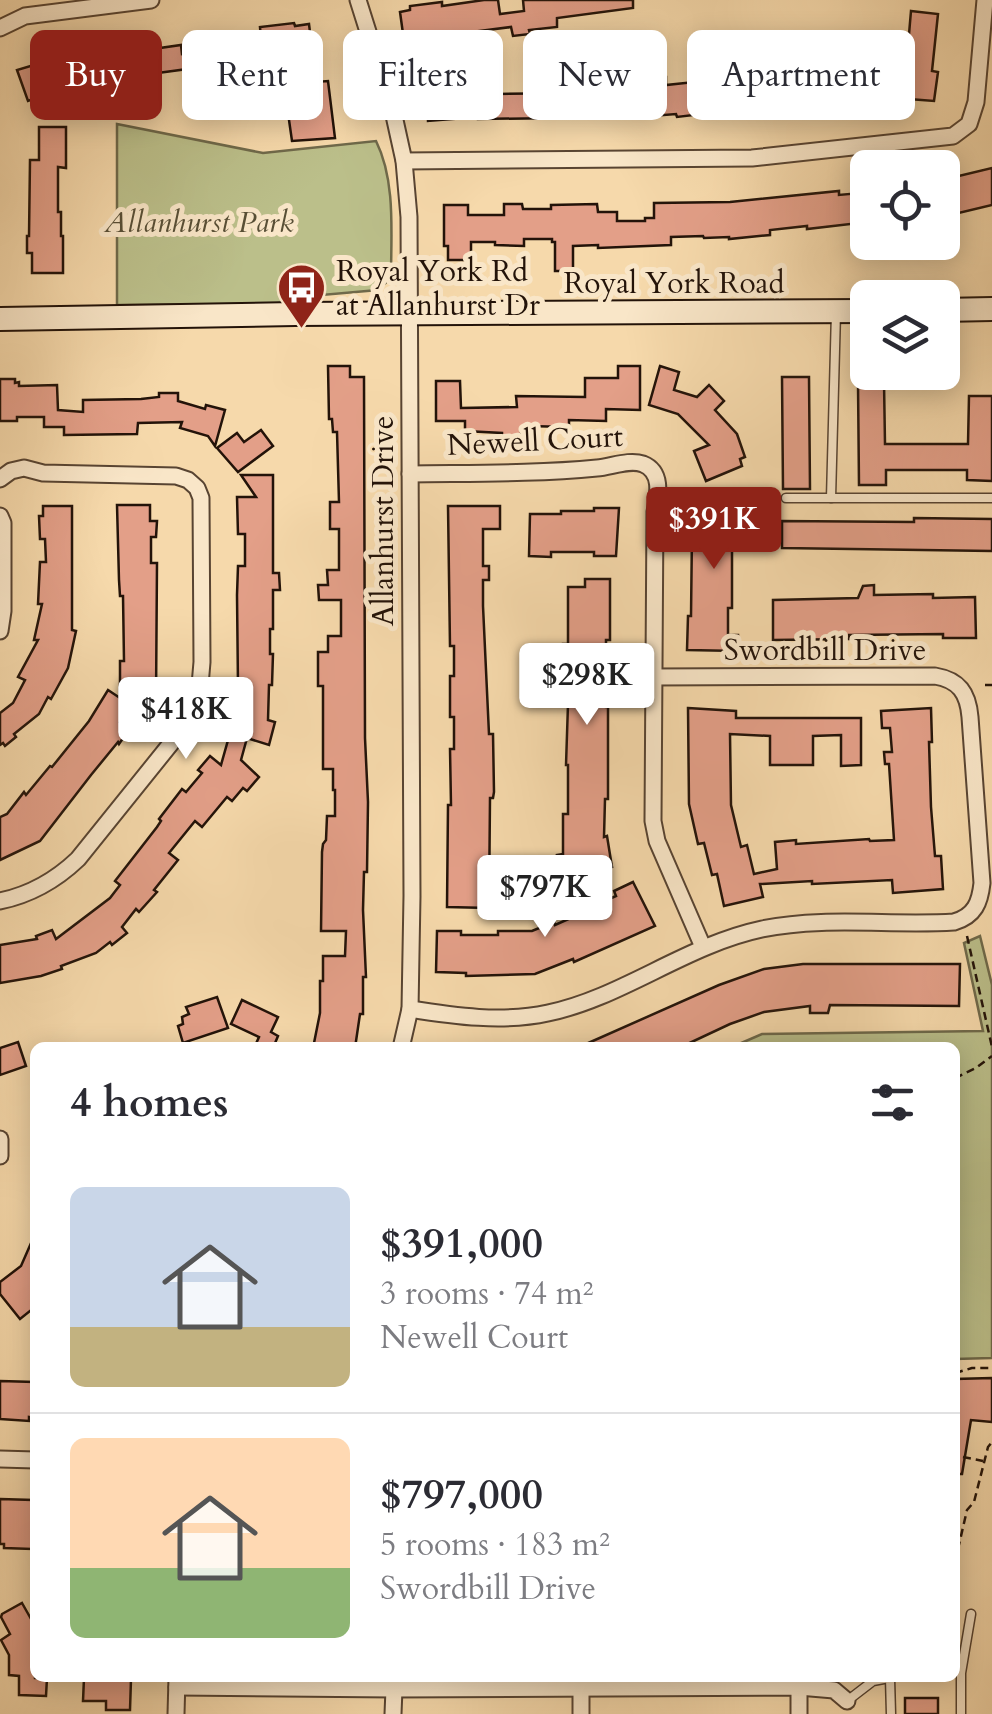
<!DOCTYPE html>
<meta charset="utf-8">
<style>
:root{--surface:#fff;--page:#f7f7f7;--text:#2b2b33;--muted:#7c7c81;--line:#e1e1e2;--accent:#8f2418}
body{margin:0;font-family:Cardo,serif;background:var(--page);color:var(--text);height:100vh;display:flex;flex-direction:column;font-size:38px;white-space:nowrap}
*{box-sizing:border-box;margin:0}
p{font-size:32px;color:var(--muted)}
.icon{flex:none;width:55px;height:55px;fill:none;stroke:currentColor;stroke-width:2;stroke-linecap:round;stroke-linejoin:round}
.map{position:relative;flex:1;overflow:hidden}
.side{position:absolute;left:30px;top:1042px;width:930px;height:640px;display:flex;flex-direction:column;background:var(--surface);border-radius:15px;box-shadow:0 5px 25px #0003}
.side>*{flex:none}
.top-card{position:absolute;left:30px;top:30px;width:932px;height:90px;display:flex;gap:20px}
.controls{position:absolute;left:850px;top:150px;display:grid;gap:20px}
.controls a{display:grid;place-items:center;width:110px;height:110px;border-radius:15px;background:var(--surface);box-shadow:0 5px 25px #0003;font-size:50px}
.price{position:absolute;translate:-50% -85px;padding:0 22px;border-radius:10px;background:#fff;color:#222;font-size:32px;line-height:65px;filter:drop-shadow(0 2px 5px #0008)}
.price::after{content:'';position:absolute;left:50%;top:60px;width:30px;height:22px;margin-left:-15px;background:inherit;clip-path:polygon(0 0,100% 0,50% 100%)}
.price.current{background:var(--accent);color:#fff}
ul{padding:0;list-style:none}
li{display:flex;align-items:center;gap:30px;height:250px;padding:0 40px}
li+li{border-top:2px solid var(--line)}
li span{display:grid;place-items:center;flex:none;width:280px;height:200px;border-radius:15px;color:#555}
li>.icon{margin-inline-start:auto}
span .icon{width:120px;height:120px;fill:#fffc;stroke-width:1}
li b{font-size:42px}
h2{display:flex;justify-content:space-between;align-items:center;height:120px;padding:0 40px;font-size:42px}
.pill{padding:0 35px;border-radius:15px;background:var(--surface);box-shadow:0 5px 25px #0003;font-size:35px;line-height:90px}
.pill.current{background:var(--accent);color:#fff}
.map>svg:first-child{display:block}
</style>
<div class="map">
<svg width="992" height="1714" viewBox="0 0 992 1714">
<rect width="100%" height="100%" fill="#f6d9ab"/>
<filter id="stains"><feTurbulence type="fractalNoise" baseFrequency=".002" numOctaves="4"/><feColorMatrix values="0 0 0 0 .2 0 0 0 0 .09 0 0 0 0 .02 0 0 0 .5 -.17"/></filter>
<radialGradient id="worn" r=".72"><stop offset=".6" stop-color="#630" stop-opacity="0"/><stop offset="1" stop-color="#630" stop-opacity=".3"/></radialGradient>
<g fill="#bbbf8a" stroke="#6f694a" stroke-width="2.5">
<path d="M 117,124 L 263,153 L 376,141 C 396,181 391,234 391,278 L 378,290 L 322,295 L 320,288 L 307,289 L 308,297 L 300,298 L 300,302 L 261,304 L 117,305 Z"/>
<polygon points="980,936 992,985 992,1358 955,1359 955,1048 732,1047 762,1034 983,1031 964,943"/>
</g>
<g fill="#e39f88" stroke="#231309" stroke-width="2.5">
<polygon points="484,0 498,0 500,14 524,11 523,0 633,0 633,8 557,18 557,27 529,30 530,34 513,36 511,27 471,32 471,36 447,39 448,44 427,46 427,43 416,44 415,40 404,41 400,12 410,10 410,6 442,2 442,6"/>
<polygon points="911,11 938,14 932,71 938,72 934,101 896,98 898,68 906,69"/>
<polygon points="294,23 295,26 309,24 316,82 328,81 335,138 292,141 287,106 295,105 294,98 301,97 295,54 288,55 287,47 262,50 260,27"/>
<polygon points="236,37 243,89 215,92 217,108 200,110 195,68 128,77 129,83 84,89 83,76 45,90 47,94 28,101 17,70 64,56 125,49 125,53 181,45 182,54 219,49 217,39"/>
<polygon points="838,54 840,65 864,62 867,93 843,96 844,105 726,116 725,106 693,110 694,115 677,117 676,114 652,116 651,106 619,108 619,111 598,111 598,116 560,118 478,119 478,117 428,121 427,87 497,87 497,94 576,93 576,84 601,84 601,78 626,78 625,72 640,71 641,79 666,77 666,85 695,82 694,74 737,71 740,82 822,72 820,57"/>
<polygon points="39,127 66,127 66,168 58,167 58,212 61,212 61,236 63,236 63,273 32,273 32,253 27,253 27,236 29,236 30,160 39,160"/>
<polygon points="992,168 992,205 942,217 942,180"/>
<polygon points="839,191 839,195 860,193 860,196 868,195 868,222 807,229 807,226 770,230 770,235 729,239 729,237 704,238 703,236 671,237 671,245 598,248 598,245 573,246 573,271 555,271 555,242 552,242 552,239 524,239 524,246 495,245 495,242 471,242 471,260 448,260 448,246 444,246 444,205 468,205 468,215 504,215 504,204 522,204 523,209 551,209 551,205 597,204 598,212 617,212 617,221 645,221 645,218 654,218 654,203 730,202"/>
<polygon points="328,366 350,366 350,377 364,377 365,738 368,802 367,872 364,872 363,910 366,977 363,977 363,1014 360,1014 355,1048 313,1048 320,1013 320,981 323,981 323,956 345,956 346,931 321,931 322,852 323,844 326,840 327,816 335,816 335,790 333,790 333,769 323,769 323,686 318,686 318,652 328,652 328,636 341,636 341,600 319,600 318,585 328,585 327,570 339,570 339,529 330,529 330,502 339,502 337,432 333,432 332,419 329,419"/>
<polygon points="618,366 640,366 640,410 606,409 606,421 569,420 569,427 527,426 521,428 521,439 502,439 502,433 465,431 465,421 436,421 436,381 460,381 461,408 517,407 516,396 585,397 585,378 618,378"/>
<polygon points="660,366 679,372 674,390 697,397 709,385 724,401 715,410 737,434 745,457 740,459 742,466 706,481 694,451 709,445 678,414 649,405"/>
<polygon points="782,377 809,377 810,489 783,489"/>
<polygon points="0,379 15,379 15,383 19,382 19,386 57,385 58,410 83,412 83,400 141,399 159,397 159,393 178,393 178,401 205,409 206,405 225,410 215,446 208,436 180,428 182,422 138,423 137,434 64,435 64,427 44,427 44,417 17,417 17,421 0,421"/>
<polygon points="884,382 885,444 968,444 969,396 992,396 992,481 967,480 967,470 886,470 886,485 859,485 858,383"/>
<polygon points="261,430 273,446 238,472 217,448 237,433 244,442"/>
<polygon points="241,475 273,475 273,573 279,573 280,590 273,590 273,629 270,629 270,654 273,654 272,685 269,685 268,720 275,722 269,745 247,738 241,760 259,777 247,791 243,788 232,801 227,797 202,827 195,821 169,853 178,860 154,890 157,892 139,912 136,909 122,927 127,933 112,945 110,942 96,953 61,966 62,969 41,976 0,983 0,945 37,939 36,936 52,930 56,939 110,898 120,885 115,881 157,827 161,821 159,819 182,789 186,792 202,773 198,770 210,756 221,765 243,687 238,687 237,595 238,566 245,566 245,534 238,534 237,497 256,497"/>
<polygon points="703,491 742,491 742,508 739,508 740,524 738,524 737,549 732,549 732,608 728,608 728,635 738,635 738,651 687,650 688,616 691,616 692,532 700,532 700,506 703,506"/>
<polygon points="117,505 150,505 150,521 157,521 156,537 151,537 151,563 157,563 156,699 135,699 120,722 130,728 119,744 118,742 91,775 40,841 0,860 0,817 7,814 24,792 26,795 50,766 52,767 89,721 108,690 120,698 120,661 124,661 123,596 120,596 119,580"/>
<polygon points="43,506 72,506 72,630 76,631 68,668 51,699 48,697 39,714 14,734 16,737 5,746 3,743 0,745 0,713 13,703 25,680 18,677 38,640 34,640 42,604 38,604 40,562 46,562 45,539 40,539 39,516 43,516"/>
<polygon points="448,506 500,506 500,529 483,529 483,566 489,566 489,580 483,580 483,606 489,734 493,734 494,792 493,798 490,798 489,908 447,907 448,805 451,805 450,749 454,749 454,717 450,717 450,676 454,676 454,646 450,646"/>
<polygon points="594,508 619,508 616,556 594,556 594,552 551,552 551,557 529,556 530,514 561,514 561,511 594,511"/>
<polygon points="914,518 992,519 992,551 782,548 782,521 914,522"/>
<polygon points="585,579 610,579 610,640 606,640 606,707 608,707 608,799 605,799 604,837 607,836 612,867 561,875 557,855 563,854 563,814 568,814 568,765 566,765 568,704 563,704 563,644 568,644 568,587 585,587"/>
<polygon points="874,585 874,595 933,594 933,598 975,597 976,638 943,638 943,634 849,635 849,639 773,640 773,600 858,598 863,586"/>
<polygon points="688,708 736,711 736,718 861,718 861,765 841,766 841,735 813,736 813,765 770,765 770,736 730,734 731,805 741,847 747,845 754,874 777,869 775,842 796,840 796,844 869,839 870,841 894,840 889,764 885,764 884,752 892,752 890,728 882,728 881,711 931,708 932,742 929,742 931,807 935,856 941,856 943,889 893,893 892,880 812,884 812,881 760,884 763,897 724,906 717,874 712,875 704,843 698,844 689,804"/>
<polygon points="633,882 655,926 574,962 573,959 535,974 466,976 466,973 436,972 437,931 461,931 461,935 498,935 498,931 532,931 554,922 555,925 587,911 586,909 616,896 614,891"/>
<polygon points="803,964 960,964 959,1006 830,1005 828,1013 810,1013 810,1006 764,1012 730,1024 679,1048 577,1048 719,985 764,969"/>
<polygon points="217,997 228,1028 183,1043 178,1026 183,1024 182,1017 189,1014 186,1007"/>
<polygon points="242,1000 278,1017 271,1032 278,1036 273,1048 254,1048 259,1037 231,1024"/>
<polygon points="18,1042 26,1066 0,1075 0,1048"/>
<polygon points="35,1234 35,1307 20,1319 0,1294 0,1282 21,1266"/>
<polygon points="992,1378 992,1422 971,1420 962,1474 955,1474 955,1379"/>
<polygon points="0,1381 35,1382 35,1418 29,1417 29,1421 0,1419"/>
<polygon points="0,1499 33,1500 32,1549 4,1548 4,1544 0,1544"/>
<polygon points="22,1603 35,1626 35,1678 47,1678 46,1696 19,1695 19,1676 9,1675 9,1655 1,1640 10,1634 1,1617 2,1614"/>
<polygon points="84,1678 131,1679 130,1710 106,1710 106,1701 83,1701"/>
<rect x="905" y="1698" width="33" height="16"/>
</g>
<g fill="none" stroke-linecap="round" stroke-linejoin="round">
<defs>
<g id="lane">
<polyline points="786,498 992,498"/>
<polyline points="831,498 836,312"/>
<polyline points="890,1678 891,1714"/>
<polyline points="847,1701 873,1681 889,1678"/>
<polyline points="961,1714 961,1673 971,1614"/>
</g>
<g id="street">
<polyline points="358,0 393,111 404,161 409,217 412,896 410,1009 401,1048"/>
<polyline points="0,28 25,16 151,0"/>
<polyline points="404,161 752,158 953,136 969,124 976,102 985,0"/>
<path d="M 410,474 C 473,473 535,474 597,468 C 611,467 629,459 643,464 C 663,472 658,495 655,512 L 653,821 L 657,841 L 703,947"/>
<path d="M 0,479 L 11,471 L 24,468 L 43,473 L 176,476 L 188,480 L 197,488 L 201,498 L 202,662 L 199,697 L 185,726 L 78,859 C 56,880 29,895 0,901"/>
<polyline points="0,516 3,523 3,611 0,631"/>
<path d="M 410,1009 C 454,1016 503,1023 548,1013 C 621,998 686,945 762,929 C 825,916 891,926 954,922 C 975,916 980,902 982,883 L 970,717 C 968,693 959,680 935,676 L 654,677"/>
<polyline points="0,1156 0,1139"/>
<polyline points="0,1459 35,1460"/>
<polyline points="177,1687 394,1689 799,1687 834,1690 847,1701"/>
<polyline points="176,1714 177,1678"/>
<polyline points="393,1714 394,1689"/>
<polyline points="581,1714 581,1688"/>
<polyline points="799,1714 799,1687"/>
</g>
<g id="secondary">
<polyline points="942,310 992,309"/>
<polyline points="0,319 295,314 868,311"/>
</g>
</defs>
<use href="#lane" stroke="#584432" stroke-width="11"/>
<use href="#street" stroke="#584432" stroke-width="19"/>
<use href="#secondary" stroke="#231309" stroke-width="26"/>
<g stroke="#231309" stroke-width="2.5" stroke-dasharray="8 5" stroke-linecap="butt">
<polyline points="985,685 992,685"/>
<polyline points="967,936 992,1047"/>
<polyline points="955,1078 976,1068 992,1056"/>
<polyline points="955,1373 972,1368 992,1368"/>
<polyline points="963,1457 983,1461"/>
<polyline points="955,1562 967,1510 974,1502 988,1447 992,1442"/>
</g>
<use href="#lane" stroke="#f9e6c8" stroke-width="8"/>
<use href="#street" stroke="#f9e6c8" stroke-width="15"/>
<use href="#secondary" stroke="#f9e6c8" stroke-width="22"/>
</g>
<defs>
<symbol id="bus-pin" viewBox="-11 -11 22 30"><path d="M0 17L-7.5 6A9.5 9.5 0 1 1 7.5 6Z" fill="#8f2418" stroke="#f9e6c8"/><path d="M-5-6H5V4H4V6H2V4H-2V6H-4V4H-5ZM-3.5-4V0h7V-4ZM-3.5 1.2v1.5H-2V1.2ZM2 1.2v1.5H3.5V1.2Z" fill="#fff"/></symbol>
</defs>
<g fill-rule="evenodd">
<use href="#bus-pin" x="274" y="260" width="55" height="75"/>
</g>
<g text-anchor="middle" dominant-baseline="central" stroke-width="10" stroke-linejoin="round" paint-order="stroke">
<g font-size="30" font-style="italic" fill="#584f36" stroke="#f9e6c8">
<text x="199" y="222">Allanhurst Park</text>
</g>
<g font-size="30" fill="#231309" stroke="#f9e6c8" text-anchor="start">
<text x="336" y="271">Royal York Rd<tspan x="336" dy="34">at Allanhurst Dr</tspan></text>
</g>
<g font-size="30" fill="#231309" stroke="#f9e6c8">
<text x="674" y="283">Royal York Road</text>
<text transform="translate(535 441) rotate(-3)">Newell Court</text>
<text transform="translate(383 521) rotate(-90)">Allanhurst Drive</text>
<text x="825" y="650">Swordbill Drive</text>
</g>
</g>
<rect width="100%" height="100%" filter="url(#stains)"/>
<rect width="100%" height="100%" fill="url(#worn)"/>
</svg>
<div class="controls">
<a><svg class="icon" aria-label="locate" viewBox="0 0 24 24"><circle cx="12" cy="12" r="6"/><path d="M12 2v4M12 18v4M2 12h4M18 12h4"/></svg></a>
<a><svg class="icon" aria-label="layers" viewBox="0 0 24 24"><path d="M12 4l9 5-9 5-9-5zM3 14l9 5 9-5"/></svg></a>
</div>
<b class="price current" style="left:714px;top:572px">$391K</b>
<b class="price" style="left:587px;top:728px">$298K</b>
<b class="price" style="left:186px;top:762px">$418K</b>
<b class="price" style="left:545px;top:940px">$797K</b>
<div class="top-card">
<a class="pill current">Buy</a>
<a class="pill">Rent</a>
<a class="pill">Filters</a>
<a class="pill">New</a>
<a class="pill">Apartment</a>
</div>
<section class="side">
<h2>4 homes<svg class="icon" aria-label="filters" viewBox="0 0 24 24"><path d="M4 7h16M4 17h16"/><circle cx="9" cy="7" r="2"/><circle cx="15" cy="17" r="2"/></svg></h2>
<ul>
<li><span style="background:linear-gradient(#c9d6e8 70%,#c2b280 0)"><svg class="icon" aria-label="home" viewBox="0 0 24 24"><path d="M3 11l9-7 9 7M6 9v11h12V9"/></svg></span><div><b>$391,000</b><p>3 rooms · 74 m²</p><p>Newell Court</p></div></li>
<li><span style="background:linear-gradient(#ffd9b3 65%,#8fb573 0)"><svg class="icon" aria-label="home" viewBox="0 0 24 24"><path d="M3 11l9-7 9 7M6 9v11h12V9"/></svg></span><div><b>$797,000</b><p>5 rooms · 183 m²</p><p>Swordbill Drive</p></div></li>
</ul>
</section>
</div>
